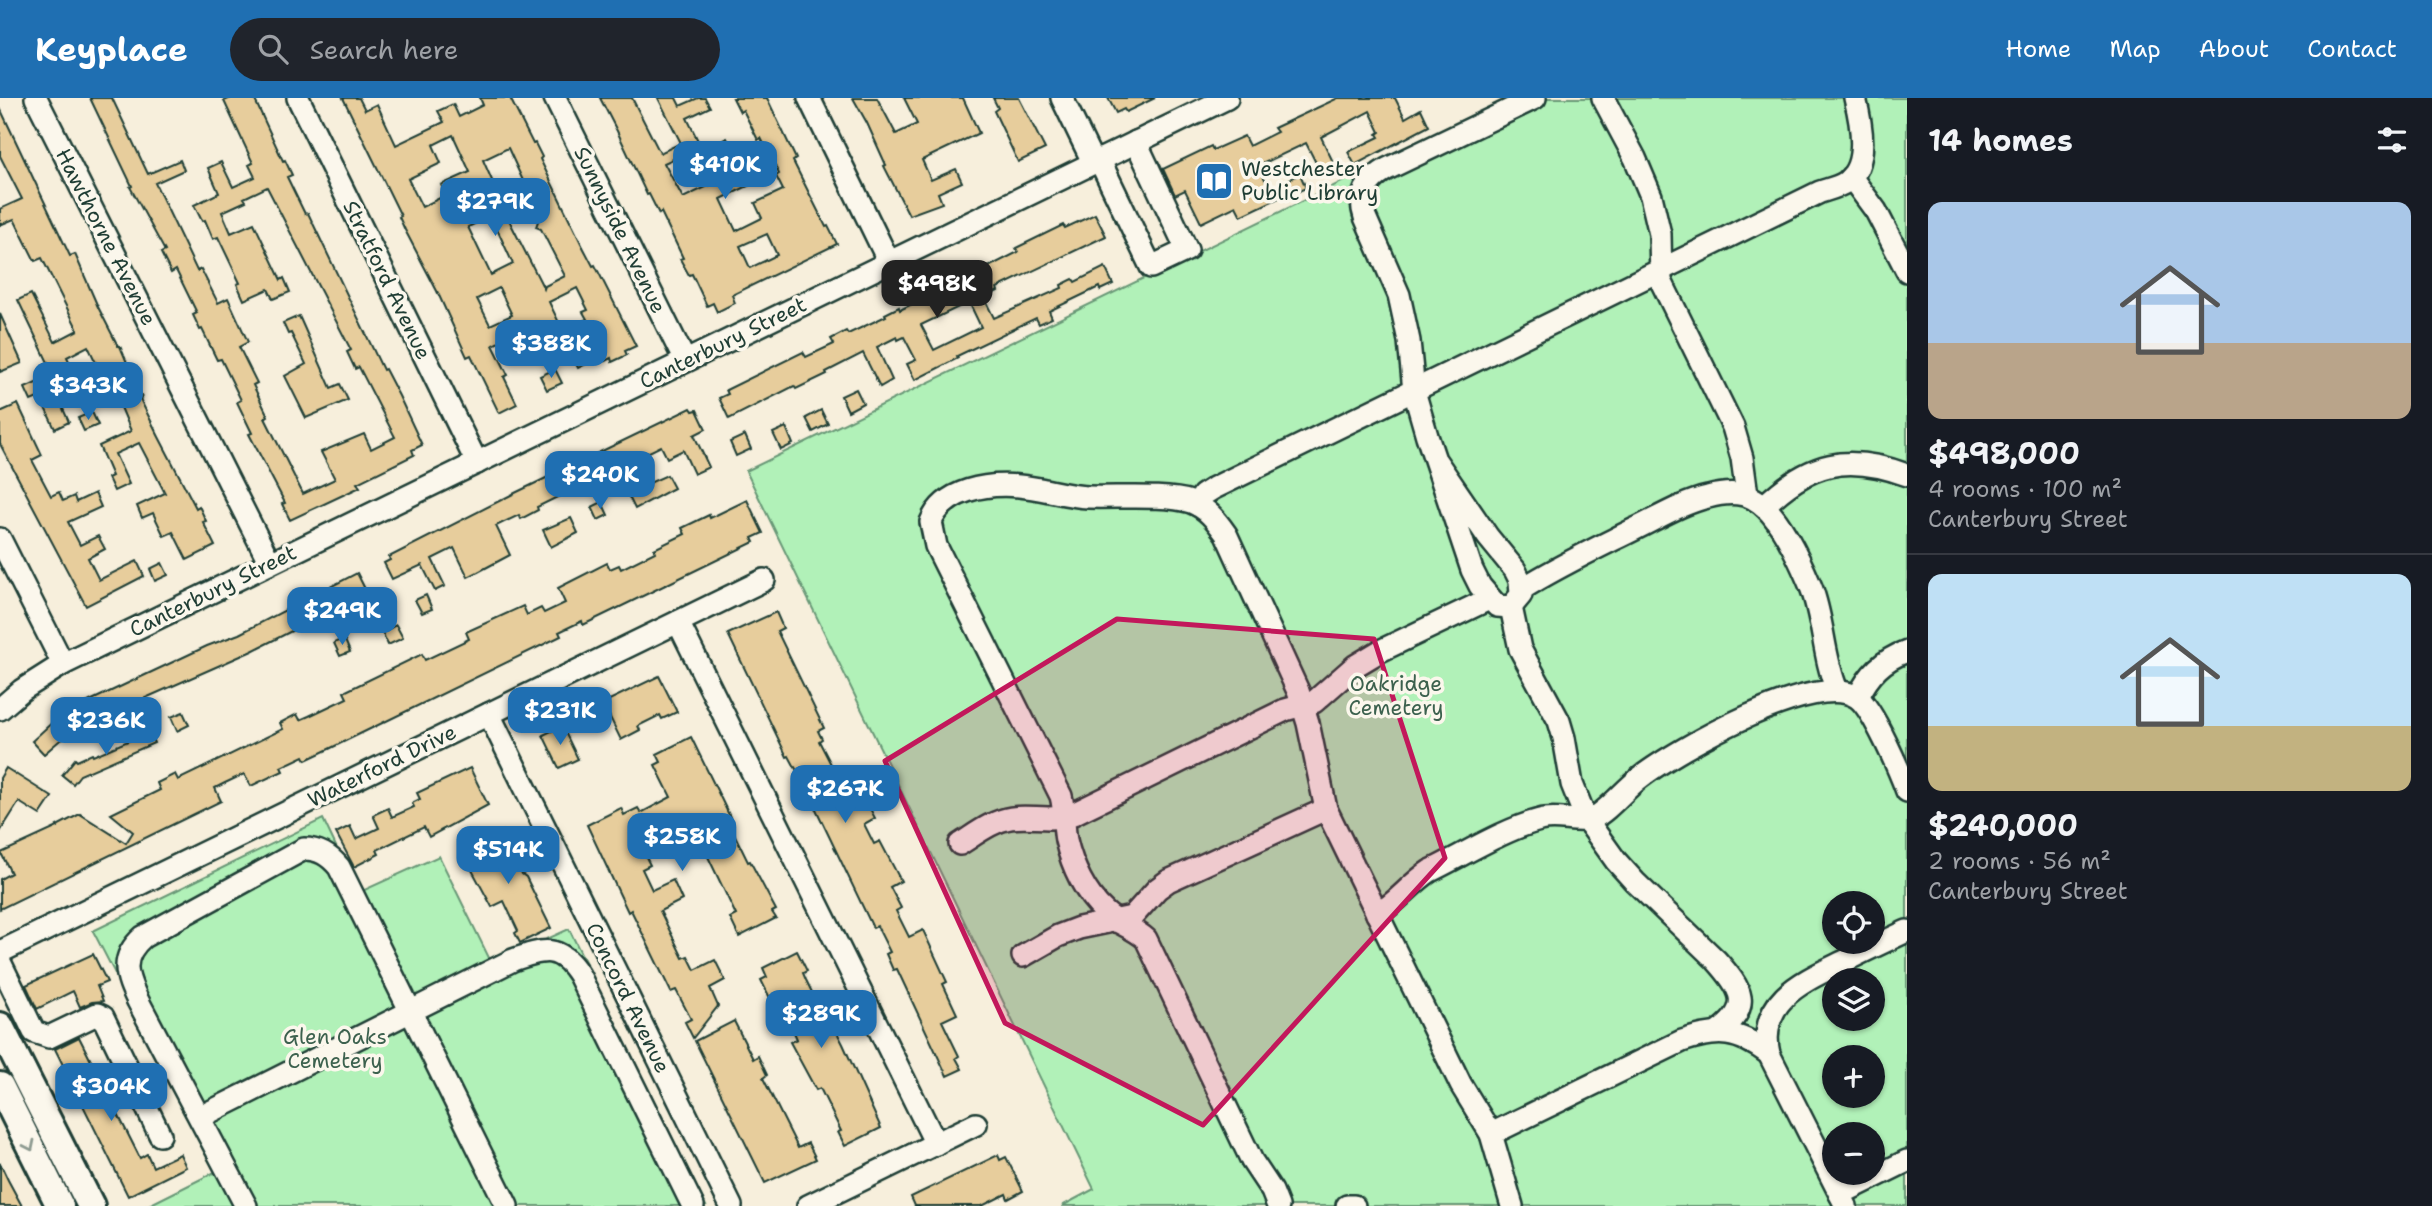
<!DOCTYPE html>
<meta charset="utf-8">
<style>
:root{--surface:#171b24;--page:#20242c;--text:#f1f3f6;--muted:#9ea1a6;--line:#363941;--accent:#1f6fb2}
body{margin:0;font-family:"Shantell Sans",sans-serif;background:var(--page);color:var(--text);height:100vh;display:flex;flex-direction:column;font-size:26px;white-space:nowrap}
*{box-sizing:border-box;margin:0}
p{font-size:23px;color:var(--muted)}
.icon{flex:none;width:38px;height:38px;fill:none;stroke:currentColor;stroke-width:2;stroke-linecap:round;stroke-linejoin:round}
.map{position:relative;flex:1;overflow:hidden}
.details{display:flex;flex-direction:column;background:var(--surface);width:525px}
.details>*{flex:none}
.fabs{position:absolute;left:1822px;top:793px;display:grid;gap:14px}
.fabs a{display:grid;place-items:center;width:63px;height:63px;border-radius:50%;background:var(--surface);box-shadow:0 2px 5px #0004;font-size:35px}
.price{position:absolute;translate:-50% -60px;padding:0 16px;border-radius:14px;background:var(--accent);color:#fff;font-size:23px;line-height:46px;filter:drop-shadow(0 2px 4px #0008)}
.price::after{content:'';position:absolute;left:50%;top:42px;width:21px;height:16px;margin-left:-10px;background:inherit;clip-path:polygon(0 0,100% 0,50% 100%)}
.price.active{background:#222;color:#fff}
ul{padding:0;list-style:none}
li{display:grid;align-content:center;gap:14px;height:371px;padding:0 21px}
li+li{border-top:2px solid var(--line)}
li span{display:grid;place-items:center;height:217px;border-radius:14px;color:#555}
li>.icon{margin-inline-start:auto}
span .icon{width:126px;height:126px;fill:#fffc;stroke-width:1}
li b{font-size:30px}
h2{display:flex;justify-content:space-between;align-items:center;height:84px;padding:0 21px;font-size:30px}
header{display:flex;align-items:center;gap:42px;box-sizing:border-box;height:98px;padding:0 35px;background:var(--accent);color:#fff}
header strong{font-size:33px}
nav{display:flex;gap:38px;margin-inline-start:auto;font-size:24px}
.search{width:490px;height:63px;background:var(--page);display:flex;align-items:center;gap:18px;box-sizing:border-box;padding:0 24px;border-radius:38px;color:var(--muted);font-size:26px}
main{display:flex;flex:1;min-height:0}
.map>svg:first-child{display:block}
</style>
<header>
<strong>Keyplace</strong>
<div class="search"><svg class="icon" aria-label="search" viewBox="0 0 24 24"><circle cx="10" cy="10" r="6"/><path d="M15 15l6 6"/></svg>Search here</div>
<nav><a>Home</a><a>Map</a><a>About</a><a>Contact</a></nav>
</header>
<main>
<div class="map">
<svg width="1907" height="1108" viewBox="0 0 1907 1108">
<rect width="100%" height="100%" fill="#f7efdc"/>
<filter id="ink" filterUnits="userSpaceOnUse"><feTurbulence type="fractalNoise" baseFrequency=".0143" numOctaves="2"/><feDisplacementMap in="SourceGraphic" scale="14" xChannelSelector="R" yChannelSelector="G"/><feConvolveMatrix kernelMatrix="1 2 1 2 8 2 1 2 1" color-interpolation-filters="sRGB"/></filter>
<g filter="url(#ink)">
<g fill="#b1f1b8" stroke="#689776" stroke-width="2" fill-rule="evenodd">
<path d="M 1515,0 L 1907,0 L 1907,1108 L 1062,1108 L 1094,1091 L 746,373 ZM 1834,805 L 1872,805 L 1872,844 L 1834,844 ZM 1834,882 L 1872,882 L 1872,920 L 1834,920 ZM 1834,959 L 1872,959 L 1872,998 L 1834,998 ZM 1834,1036 L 1872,1036 L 1872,1074 L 1834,1074 Z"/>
<polygon points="323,721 358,795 439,758 492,866 569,831 706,1108 147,1108 217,1073 93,833"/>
</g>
<g fill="#e7cd9c" stroke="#1f3d34" stroke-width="2" fill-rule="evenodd">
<polygon points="90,0 112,0 148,76 180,62 184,72 155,85 197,173 201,171 218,205 228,200 248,244 239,249 257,285 253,287 268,318 265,320 303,396 335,381 321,354 364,336 371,351 395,339 359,269 355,271 347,254 351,252 267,89 244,100 246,103 222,114 231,135 254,125 281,182 284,180 290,194 273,201 268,191 244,202 237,186 240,185 218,139 213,141 205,122 202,123 194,107 219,95 208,70 221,64 233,89 255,79 249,67 253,65 224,3 231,0 254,0 283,63 285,62 292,77 287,79 305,116 308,115 383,272 385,271 399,298 422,347 412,352 414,357 357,385 360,389 290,422 282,406 285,405 249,336 252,335 237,304 241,302 221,261 217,262 202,231 200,232 193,217 197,215 176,172 171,175 161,155 165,153 130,89 132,88"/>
<path d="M 343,0 L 359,0 L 365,12 L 377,6 L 396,47 L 444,24 L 438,13 L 453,6 L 459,19 L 483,7 L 480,0 L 510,0 L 533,46 L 535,45 L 542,59 L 540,61 L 582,147 L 593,168 L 595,167 L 636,248 L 625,253 L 627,257 L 612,264 L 611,260 L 605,263 L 603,258 L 578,270 L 561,236 L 528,252 L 519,234 L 493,247 L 508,277 L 504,279 L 517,306 L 499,315 L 471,257 L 467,259 L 437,193 L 405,132 L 399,119 L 401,118 ZM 453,37 L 470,74 L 441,87 L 446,97 L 422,109 L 408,81 L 441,65 L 433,47 ZM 508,50 L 525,87 L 521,89 L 522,95 L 538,123 L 536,129 L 541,131 L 565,178 L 545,188 L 544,191 L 512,128 L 483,62 ZM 491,118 L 513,166 L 491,177 L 468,129 ZM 499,190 L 512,217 L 490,227 L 477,201 ZM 577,190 L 588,212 L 583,214 L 587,221 L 563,233 L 549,204 Z"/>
<path d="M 600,0 L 632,0 L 660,55 L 681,45 L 658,0 L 676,0 L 680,8 L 698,0 L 705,0 L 710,9 L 687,20 L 701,49 L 664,65 L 683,100 L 727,79 L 712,47 L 727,40 L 743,73 L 746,71 L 752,86 L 721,101 L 736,133 L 762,120 L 755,105 L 783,92 L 776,78 L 779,76 L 761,40 L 758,42 L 743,12 L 740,14 L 733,0 L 767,0 L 796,61 L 793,63 L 826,129 L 828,128 L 837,146 L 732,197 L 735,205 L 717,214 L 713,205 L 707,208 L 692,176 L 689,177 L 680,161 L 683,160 L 661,114 L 659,116 L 649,96 L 647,97 L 617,33 ZM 767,136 L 777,157 L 750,170 L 740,148 Z"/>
<polygon points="853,0 877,0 896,36 917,26 904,0 963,0 979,35 922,62 931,82 956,71 962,84 938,95 942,105 909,117 884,68 886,67 867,25"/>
<polygon points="993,0 1019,0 1045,51 1018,64 994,13 998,10"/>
<polygon points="1108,0 1155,0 1126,14 1124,11 1116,15"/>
<polygon points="1338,0 1395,0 1405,20 1421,11 1429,28 1355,67 1348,54 1379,39 1377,36 1380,34 1370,13 1321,39 1336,70 1322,77 1306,45 1258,68 1270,91 1300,76 1306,90 1292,96 1291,94 1241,118 1236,108 1201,125 1185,92 1175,97 1163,71 1211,48 1213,52 1244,38 1249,48 1277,34 1274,30"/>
<polygon points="0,10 70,158 75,156 98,209 118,248 120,248 142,300 140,301 159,339 196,410 199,408 206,423 203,424 215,448 187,462 173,434 164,438 153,415 142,420 137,408 165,395 139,345 115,356 129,386 114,393 108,380 112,378 99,348 131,333 115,295 111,296 88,248 67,259 78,282 55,293 69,324 55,331 40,299 31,303 25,290 54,277 18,202 31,196 55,244 78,232 42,160 35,163 14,121 0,127 0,111 22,101 0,58"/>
<path d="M 1095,116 L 1106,138 L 997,190 L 998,193 L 984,200 L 994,220 L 1062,190 L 1061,187 L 1073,181 L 1075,184 L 1105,169 L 1113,186 L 1100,192 L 1099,189 L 1049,213 L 1052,220 L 1039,226 L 1036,220 L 957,258 L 958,260 L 915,282 L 907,266 L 916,262 L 904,239 L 898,242 L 897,239 L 877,249 L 892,282 L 880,289 L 863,255 L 826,274 L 827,276 L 796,291 L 794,288 L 729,321 L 719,300 L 728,296 L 726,292 L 803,254 L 806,259 L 834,246 L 831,241 L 846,233 L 848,236 L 886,218 L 885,216 L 899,209 L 900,212 L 926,199 L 924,195 L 940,187 L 971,173 L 973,177 L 1018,154 L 1016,150 L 1063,127 L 1065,130 ZM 969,204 L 981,229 L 934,252 L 921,227 Z"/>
<polygon points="0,216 22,265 0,274"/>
<polygon points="299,218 331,290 340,286 348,302 306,320 285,278 306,266 291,235 288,236 283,225"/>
<polygon points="555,271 562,285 547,292 540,278"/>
<polygon points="856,291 863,305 848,313 841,298"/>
<polygon points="18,306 42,357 32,362 51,398 59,394 63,403 74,398 76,404 95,395 101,409 68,424 80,447 98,438 105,451 88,460 99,482 137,463 144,478 86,508 0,346 0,314"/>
<polygon points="691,310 693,313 697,312 706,331 694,337 709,369 694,376 683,352 667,360 661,348 537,409 538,412 521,421 519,417 496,428 510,457 478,474 468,479 454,450 432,461 445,488 435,493 422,467 392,481 384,465 390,462 389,459 515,395"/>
<polygon points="821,312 828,326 813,334 806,320"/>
<polygon points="92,314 98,327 84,333 78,320"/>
<polygon points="786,329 793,346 781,352 773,335"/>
<polygon points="745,337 751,351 736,358 730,344"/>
<polygon points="667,377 674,390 635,411 627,395"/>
<polygon points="747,402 763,435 752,440 754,444 583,527 582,523 559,534 561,538 331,650 306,662 304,658 281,669 283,673 251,688 244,676 225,685 215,690 221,703 0,811 0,781 11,775 1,755 58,729 57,728 80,716 126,745 133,734 111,716 160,692 157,685 175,676 178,682 283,631 280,625 297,616 300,622 309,618 347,600 344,594 422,556 425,562 469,541 466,534 523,508 527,517 541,510 544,515 565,505 558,490 607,465 610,471 619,467 621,471 655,454 654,451 685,436 682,430 709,417 710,420"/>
<polygon points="602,404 608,417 598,422 592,409"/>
<polygon points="571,420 578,435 551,449 543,432"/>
<polygon points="162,465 168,477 155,483 150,471"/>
<polygon points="357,475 374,509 361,515 357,508 348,512 345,506 252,553 91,624 92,626 59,643 44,656 32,643 57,620 92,602 207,548 239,536"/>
<polygon points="426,497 432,511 422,515 415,502"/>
<polygon points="776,514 783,530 777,533 824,630 818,633 822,641 819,643 834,672 831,673 848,710 865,701 875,720 864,726 874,746 880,743 901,783 890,789 901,810 896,813 909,839 923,832 947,884 943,886 957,916 942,923 959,958 956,960 962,971 947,978 897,871 893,872 886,856 890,854 877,828 873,830 804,686 789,658 787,659 728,536"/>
<polygon points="396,527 403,540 388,547 382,534"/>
<polygon points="344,540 350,554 340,558 334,545"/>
<polygon points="659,578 677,614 662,621 660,617 638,628 640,632 621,642 603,605"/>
<polygon points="183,614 189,627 177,633 171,619"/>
<polygon points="562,628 578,661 559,670 543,637"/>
<polygon points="149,634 154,645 80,677 73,686 62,677 75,661 77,663 92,656 93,658"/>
<polygon points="691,639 730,719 727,721 748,764 750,763 776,812 772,814 776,820 739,839 730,820 736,817 700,742 693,746 679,717 635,737 650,767 642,771 652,792 673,782 682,802 660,813 683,860 688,858 695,872 715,862 725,882 710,890 718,908 693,940 685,924 691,921 676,892 671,894 631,812 628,814 587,727 621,710 624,717 638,710 641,715 671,699 655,667 661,664 657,656"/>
<polygon points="6,670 52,699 40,717 19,704 0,734 0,680"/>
<polygon points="470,670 488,707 429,739 424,729 377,752 379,756 354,769 336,735 350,728 356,741 379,730 373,717 388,710 392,719 414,709 412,705 420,701 417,695"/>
<polygon points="503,733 522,776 526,779 551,830 520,845 515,835 518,833 504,803 492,809 466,761 484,752 480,744"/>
<polygon points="797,853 807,873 803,875 806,882 823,917 827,915 843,946 881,1030 845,1048 838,1034 841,1033 820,990 816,992 790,944 797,941 777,896 770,900 761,882 767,879 763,870"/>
<polygon points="93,856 107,884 97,888 103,903 92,904 80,909 73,893 37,911 26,887"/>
<polygon points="734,923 753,961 758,958 767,977 763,980 798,1050 808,1045 816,1061 765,1085 695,943"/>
<polygon points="79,939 140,1060 147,1056 153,1069 180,1056 186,1069 128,1098 55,951"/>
<polygon points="998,1057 1000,1062 1006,1059 1023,1093 1008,1101 1006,1096 982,1108 915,1108 911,1099"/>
<polygon points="0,1065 8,1082 22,1108 0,1108"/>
</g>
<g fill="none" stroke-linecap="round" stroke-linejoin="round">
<defs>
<g id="minor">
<polyline points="36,0 270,465"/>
<polyline points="298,0 477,365"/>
<polyline points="555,0 685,263"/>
<polyline points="809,0 889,164"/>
<polyline points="1062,0 1093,64"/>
<polyline points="1603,0 1635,60 1651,98 1660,136 1661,183 1733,329 1742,360 1747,397"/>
<polyline points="1099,61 1151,169 1187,152 1136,44"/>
<polyline points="1851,79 1876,113 1907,173"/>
<path d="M 1436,363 L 1488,439 L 1515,472 L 1520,482 L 1521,497 L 1511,509 L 1497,508 L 1480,488 L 1472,472 L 1427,338 L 1414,293 L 1409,243 L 1399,197 L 1365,119 C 1357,96 1368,82 1387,71 L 1535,0"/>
<path d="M 1198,407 L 1203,397 L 1214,390 L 1820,94 C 1829,91 1839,89 1846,84 C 1870,67 1861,24 1855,0"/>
<path d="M 1764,408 C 1809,364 1847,355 1907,377"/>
<polyline points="0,441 63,566"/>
<path d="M 1522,491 C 1558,468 1597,450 1635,431 C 1658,420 1682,405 1708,399 C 1723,395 1740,393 1754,401 C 1778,413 1801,465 1811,489 C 1824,523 1823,559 1837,592"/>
<path d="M 1511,509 L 1520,551 L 1559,623 L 1564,640 L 1572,686 L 1586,721 L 1616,763 L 1635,784 L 1716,862 C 1742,891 1754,909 1717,935"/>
<polyline points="678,524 936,1046"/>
<path d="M 1858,599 C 1869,576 1883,562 1907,553"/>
<polyline points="0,611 22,592 63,566 1227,0"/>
<polyline points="489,616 731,1108"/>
<path d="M 960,746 C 976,736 992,723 1011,720 C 1032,717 1052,724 1073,716 L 1285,612 L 1314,604 L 1355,568 L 1380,553 L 1489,501"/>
<path d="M 1377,816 C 1397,805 1410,786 1430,773 C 1463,757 1505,731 1540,722 C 1557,717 1578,726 1593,720 C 1607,714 1627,689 1641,679 C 1676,652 1819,570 1858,600 C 1873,611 1900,674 1907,693"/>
<polyline points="0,854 764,482"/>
<polyline points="1023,858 1058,838 1079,830 1132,819 1157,791 1168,783 1326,711"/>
<polyline points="0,864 34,934 49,939 97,916 103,919 160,1037"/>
<path d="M 1769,956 C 1757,902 1804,883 1843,864 C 1864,853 1886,843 1907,833"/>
<path d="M 200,1019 L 513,862 C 543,851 560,846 579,877 L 693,1108"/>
<path d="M 1491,1036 L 1682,943 C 1718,931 1738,932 1769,956 L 1846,1108"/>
<polyline points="1840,1096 1907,1063"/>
<path d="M 246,1108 L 138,903 C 126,878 119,860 143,839 L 304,751 C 319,751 329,757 339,769 L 507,1108"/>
<polyline points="808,1108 976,1026"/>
<path d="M 1278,1108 L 1272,1093 L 1252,1063 L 1146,841 C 1133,829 1117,826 1105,814 C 1085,796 1072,768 1066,742 C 1063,727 1065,713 1061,698 L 936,448 L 931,424 C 944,391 988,385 1019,388 C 1043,390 1065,398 1088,399 C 1115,400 1167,396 1191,404 C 1207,410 1216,422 1226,436 L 1298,593 L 1308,625 L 1326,711 L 1461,987 L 1491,1036 L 1512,1108"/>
<polyline points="1347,1108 1354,1108"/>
</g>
<g id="major">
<polyline points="0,928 91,1108"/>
<polyline points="0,988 60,1108"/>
</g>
</defs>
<use href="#minor" stroke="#1f3d34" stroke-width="26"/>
<use href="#major" stroke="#1f3d34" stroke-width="32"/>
<use href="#minor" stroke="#fbf7ec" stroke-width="21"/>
<use href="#major" stroke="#fbf7ec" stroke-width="26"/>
</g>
<defs><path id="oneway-chevron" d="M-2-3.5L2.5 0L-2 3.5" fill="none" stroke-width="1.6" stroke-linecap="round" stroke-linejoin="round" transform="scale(1.75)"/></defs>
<use stroke="#8d9a90" href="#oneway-chevron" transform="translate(30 1048) rotate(64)"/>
</g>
<path fill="#c2185b" fill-opacity="0.2" stroke="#c2185b" stroke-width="5" stroke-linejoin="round" d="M 1117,521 L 1374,541 L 1445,760 L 1203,1027 L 1005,925 L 885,663 Z"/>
<defs>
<symbol id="library-square" viewBox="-11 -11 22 22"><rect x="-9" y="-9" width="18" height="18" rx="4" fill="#1f6fb2" stroke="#fbf7ec"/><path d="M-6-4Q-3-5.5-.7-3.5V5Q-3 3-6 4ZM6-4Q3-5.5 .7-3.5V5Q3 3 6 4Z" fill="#fff"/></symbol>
</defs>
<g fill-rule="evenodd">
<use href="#library-square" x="1192" y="61" width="44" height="44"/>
</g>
<g text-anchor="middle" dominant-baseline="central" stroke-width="7" stroke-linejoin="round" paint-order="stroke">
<g font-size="21" fill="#1f3d34" stroke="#fbf7ec" text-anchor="start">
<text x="1241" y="71">Westchester<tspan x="1241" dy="24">Public Library</tspan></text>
</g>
<g font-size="21" fill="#1f3d34" stroke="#fbf7ec">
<text transform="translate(620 132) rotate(64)">Sunnyside Avenue</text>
<text transform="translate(106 139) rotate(63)">Hawthorne Avenue</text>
<text transform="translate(387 182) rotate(64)">Stratford Avenue</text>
<text transform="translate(723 245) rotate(-26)">Canterbury Street</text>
<text transform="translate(213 493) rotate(-26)">Canterbury Street</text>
<text transform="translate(382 668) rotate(-26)">Waterford Drive</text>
<text transform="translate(628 900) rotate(64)">Concord Avenue</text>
</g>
<g font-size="21" fill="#3c614e" stroke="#fbf7ec">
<text x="1396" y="586">Oakridge<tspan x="1396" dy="24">Cemetery</tspan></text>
<text x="335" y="939">Glen Oaks<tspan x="335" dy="24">Cemetery</tspan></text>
</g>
</g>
</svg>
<div class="fabs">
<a><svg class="icon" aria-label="locate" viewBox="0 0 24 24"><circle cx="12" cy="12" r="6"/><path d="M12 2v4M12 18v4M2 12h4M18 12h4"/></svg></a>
<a><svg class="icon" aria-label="layers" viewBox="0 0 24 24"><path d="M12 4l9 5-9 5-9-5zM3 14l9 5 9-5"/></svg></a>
<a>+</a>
<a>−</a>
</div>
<b class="price" style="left:725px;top:103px">$410K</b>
<b class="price" style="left:495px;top:140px">$279K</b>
<b class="price active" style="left:937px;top:222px">$498K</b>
<b class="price" style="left:551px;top:282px">$388K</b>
<b class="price" style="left:88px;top:324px">$343K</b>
<b class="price" style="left:600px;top:413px">$240K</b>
<b class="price" style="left:342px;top:549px">$249K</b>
<b class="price" style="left:560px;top:649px">$231K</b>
<b class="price" style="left:106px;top:659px">$236K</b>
<b class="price" style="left:845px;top:727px">$267K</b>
<b class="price" style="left:682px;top:775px">$258K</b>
<b class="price" style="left:508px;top:788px">$514K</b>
<b class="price" style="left:821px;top:952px">$289K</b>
<b class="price" style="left:111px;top:1025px">$304K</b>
</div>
<section class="details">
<h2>14 homes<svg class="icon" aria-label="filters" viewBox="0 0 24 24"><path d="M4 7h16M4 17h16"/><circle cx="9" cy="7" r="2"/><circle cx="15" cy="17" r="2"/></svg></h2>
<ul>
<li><span style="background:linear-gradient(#a9c7e8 65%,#b9a48a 0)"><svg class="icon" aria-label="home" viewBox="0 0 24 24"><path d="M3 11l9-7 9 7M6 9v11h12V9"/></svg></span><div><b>$498,000</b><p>4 rooms · 100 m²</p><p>Canterbury Street</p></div></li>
<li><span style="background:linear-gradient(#bfe0f5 70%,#c2b280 0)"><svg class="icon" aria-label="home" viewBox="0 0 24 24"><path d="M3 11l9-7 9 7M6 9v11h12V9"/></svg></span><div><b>$240,000</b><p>2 rooms · 56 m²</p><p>Canterbury Street</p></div></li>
</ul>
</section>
</main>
